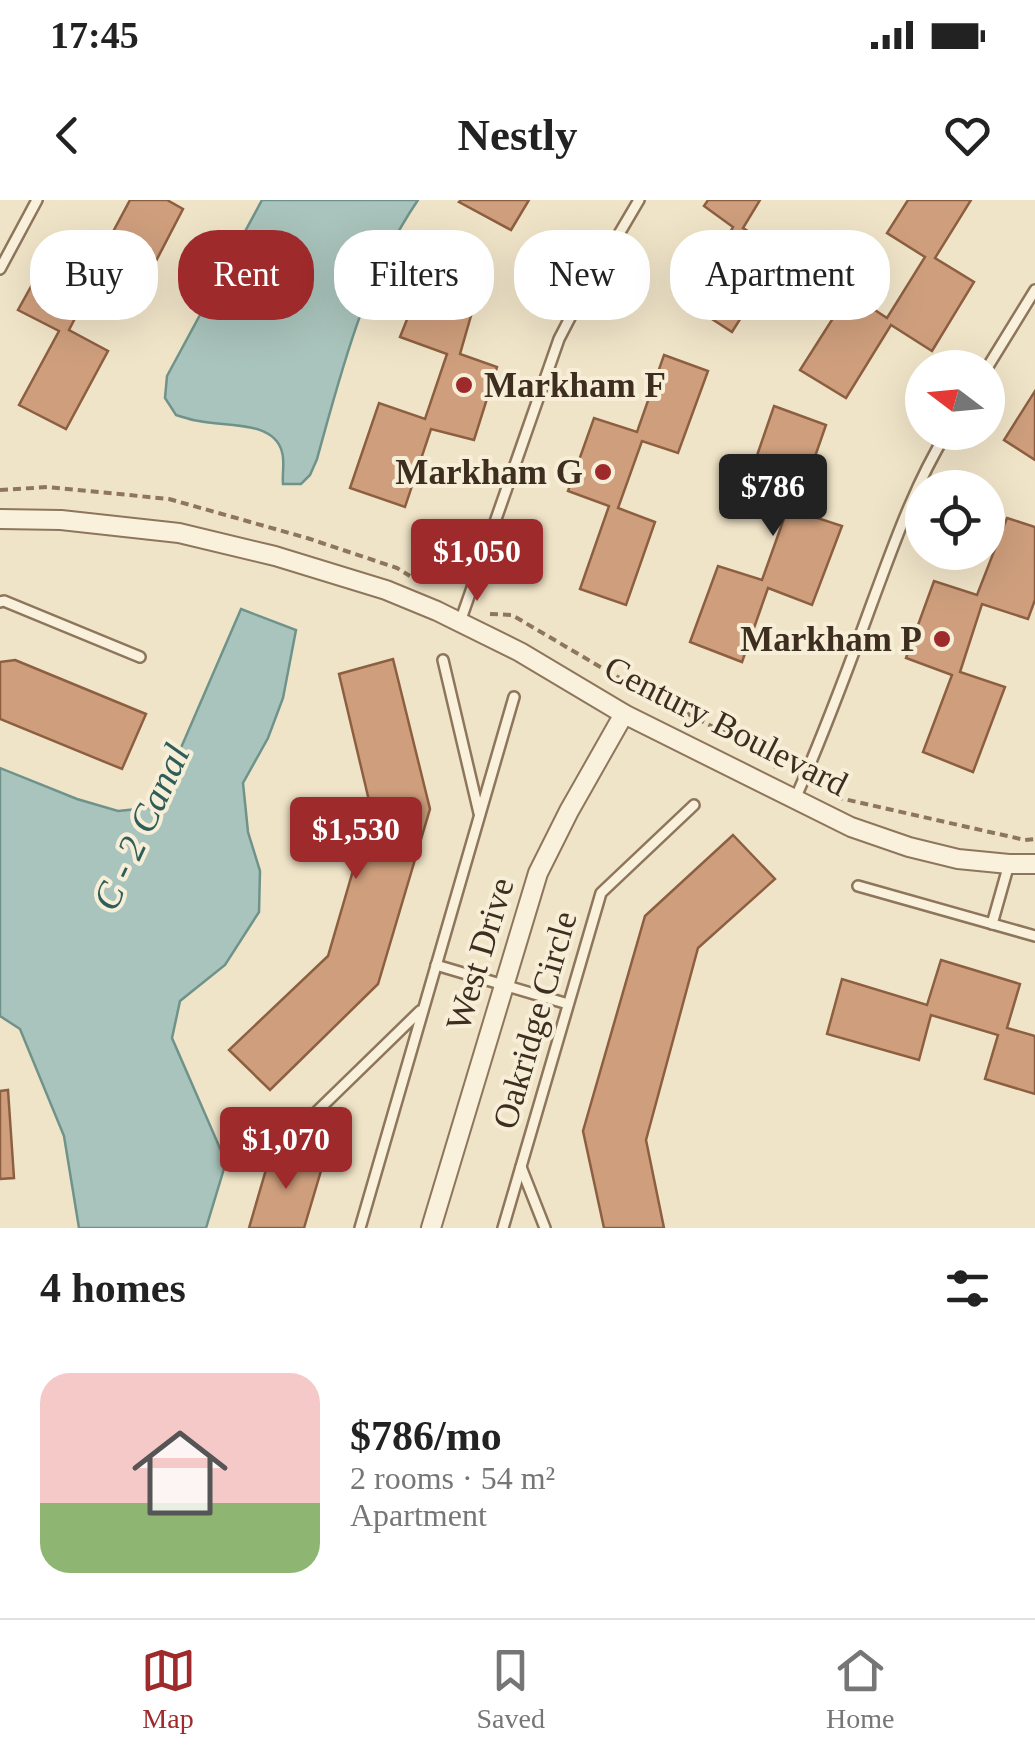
<!DOCTYPE html>
<meta charset="utf-8">
<style>
:root{--surface:#fff;--page:#f2f2f2;--text:#222;--muted:#767676;--line:#e0e0e0;--accent:#9e2a2b}
body{margin:0;font-family:Georgia,serif;background:var(--page);color:var(--text);height:100vh;display:flex;flex-direction:column;font-size:38px;white-space:nowrap}
*{box-sizing:border-box;margin:0}
p{font-size:32px;color:var(--muted)}
.icon{flex:none;width:55px;height:55px;fill:none;stroke:currentColor;stroke-width:2;stroke-linecap:round;stroke-linejoin:round}
.map{position:relative;height:1028px;overflow:hidden}
.panel{display:flex;flex-direction:column;background:var(--surface);flex:1}
.panel>*{flex:none}
.top-card{position:absolute;left:30px;top:30px;width:975px;height:90px;display:flex;gap:20px}
.needle{width:65px;rotate:286deg}
.controls{position:absolute;left:905px;top:150px;display:grid;gap:20px}
.controls a{display:grid;place-items:center;width:100px;height:100px;border-radius:50%;background:var(--surface);box-shadow:0 10px 40px #0002;font-size:50px}
.price{position:absolute;translate:-50% -85px;padding:0 22px;border-radius:10px;background:var(--accent);color:#fff;font-size:32px;line-height:65px;filter:drop-shadow(0 2px 5px #0008)}
.price::after{content:'';position:absolute;left:50%;top:60px;width:30px;height:22px;margin-left:-15px;background:inherit;clip-path:polygon(0 0,100% 0,50% 100%)}
.price.current{background:#222;color:#fff}
ul{padding:0;list-style:none}
li{display:flex;align-items:center;gap:30px;height:250px;padding:0 40px}
li+li{border-top:2px solid var(--line)}
li span{display:grid;place-items:center;flex:none;width:280px;height:200px;border-radius:30px;color:#555}
li>.icon{margin-inline-start:auto}
span .icon{width:120px;height:120px;fill:#fffc;stroke-width:1}
li b{font-size:42px}
h2{display:flex;justify-content:space-between;align-items:center;height:120px;padding:0 40px;font-size:42px}
.tag{padding:0 35px;border-radius:40px;background:var(--surface);box-shadow:0 10px 40px #0002;font-size:35px;line-height:90px}
.tag.current{background:var(--accent);color:#fff}
.status{display:flex;justify-content:space-between;align-items:center;height:70px;padding:0 50px;background:var(--surface);direction:ltr}
.status svg{height:28px;fill:currentColor}
header{display:flex;justify-content:space-between;align-items:center;height:130px;padding:0 40px;background:var(--surface);font-size:45px;font-weight:800}
.dock{display:flex;justify-content:space-around;align-items:center;height:140px;border-top:2px solid var(--line);background:var(--surface);font-size:28px;color:var(--muted)}
.dock a{display:grid;justify-items:center;gap:5px}
.dock .current{color:var(--accent)}
.map>svg:first-child{display:block}
</style>
<div class="status"><b>17:45</b><svg viewBox="0 0 49 12"><path d="M0 12V9h3v3zM5 12V6h3v6zM10 12V3h3v9zM15 12V0h3v12zM26 1h20v11H26zM47 4h2v5h-2z"/></svg></div>
<header><svg class="icon" aria-label="back" viewBox="0 0 24 24"><path d="M15 5l-7 7 7 7"/></svg>Nestly<svg class="icon" aria-label="heart" viewBox="0 0 24 24"><path d="M12 20l-8-8c-3-5 5-10 8-4 3-6 11-1 8 4z"/></svg></header>
<div class="map">
<svg width="1035" height="1028" viewBox="0 0 1035 1028">
<rect width="100%" height="100%" fill="#f0e4c8"/>
<g fill="#a9c4bc" stroke="#6f938a" stroke-width="2.5">
<path d="M 262,0 L 418,0 C 364,79 342,169 317,259 L 310,275 L 301,284 L 283,284 C 282,273 285,262 282,252 C 274,220 225,227 199,221 C 191,220 183,217 176,215 L 165,198 L 167,176 Z"/>
<polygon points="241,409 296,430 283,498 268,538 243,583 248,632 260,671 259,712 225,765 180,801 172,838 226,962 206,1028 79,1028 64,936 20,829 0,816 0,568 77,599 118,611 147,608 177,557"/>
</g>
<g fill="#cf9f7d" stroke="#8d5f41" stroke-width="2.5">
<polygon points="130,0 167,0 183,9 142,88 102,66 69,130 108,151 66,229 19,205 59,131 18,110 58,38 99,58"/>
<polygon points="461,0 529,0 511,30 459,2"/>
<polygon points="708,0 760,0 743,28 782,52 732,132 689,104 733,27 704,6"/>
<polygon points="908,0 971,0 935,58 974,82 932,151 891,125 846,198 800,170 849,93 887,118 925,57 887,33"/>
<polygon points="435,49 485,67 460,154 497,167 474,240 431,229 405,307 350,288 379,203 425,219 447,154 400,137"/>
<polygon points="664,155 708,171 678,253 642,241 618,308 655,322 626,405 580,389 609,306 568,291 594,218 637,232"/>
<polygon points="1035,191 1035,260 1004,240"/>
<polygon points="774,206 826,225 796,311 842,326 812,405 768,388 742,462 690,442 718,366 762,380 786,313 742,299"/>
<polygon points="1007,318 1035,327 1035,400 1028,419 982,404 960,472 1005,487 973,572 923,552 952,475 906,458 934,381 977,395"/>
<polygon points="393,459 430,609 378,784 270,890 229,850 328,756 371,609 339,474"/>
<polygon points="15,460 146,514 122,569 0,519 0,462"/>
<polygon points="733,635 775,679 698,748 646,940 664,1028 604,1028 583,931 645,716"/>
<polygon points="941,760 1020,784 1007,828 1035,836 1035,894 985,879 998,835 931,815 919,860 827,834 842,779 927,805"/>
<polygon points="8,890 14,978 0,979 0,891"/>
<polygon points="272,949 323,964 304,1028 249,1028"/>
</g>
<g fill="none" stroke-linecap="round" stroke-linejoin="round">
<defs>
<g id="lane">
<polyline points="0,69 37,0"/>
<polyline points="987,168 1035,90"/>
<polyline points="0,402 4,401 140,457"/>
<polyline points="460,422 559,139 573,112 639,0"/>
<polyline points="443,460 479,613"/>
<path d="M 795,599 C 824,534 848,469 872,403 C 894,344 914,286 947,232"/>
<polyline points="858,686 1035,736"/>
<polyline points="992,724 1009,664"/>
<polyline points="436,765 568,804"/>
<polyline points="304,924 420,811"/>
<polyline points="521,967 545,1028"/>
<polyline points="360,1028 514,497"/>
<polyline points="503,1028 601,693 694,605"/>
</g>
<g id="street">
<polyline points="0,319 61,320 179,333 275,356 386,390 437,411 520,452 624,514 851,627 909,647 958,659 1009,664 1035,664"/>
<polyline points="431,1028 538,673 569,611 624,514"/>
</g>
</defs>
<use href="#lane" stroke="#8d765c" stroke-width="14"/>
<use href="#street" stroke="#8d765c" stroke-width="22"/>
<g stroke="#8d765c" stroke-width="4" stroke-dasharray="8 5" stroke-linecap="butt">
<polyline points="0,290 48,287 169,299 307,338 397,368 410,376"/>
<polyline points="490,414 512,415 614,475 715,528 766,550 776,568"/>
<polyline points="835,597 1025,640 1035,639"/>
</g>
<use href="#lane" stroke="#faf1dc" stroke-width="9"/>
<use href="#street" stroke="#faf1dc" stroke-width="18"/>
</g>
<g fill="#9e2a2b" stroke="#f7eed8" stroke-width="4">
<circle cx="464" cy="185" r="10"/>
<circle cx="603" cy="272" r="10"/>
<circle cx="942" cy="439" r="10"/>
</g>
<g text-anchor="middle" dominant-baseline="central" stroke-width="8" stroke-linejoin="round" paint-order="stroke">
<g font-size="35" font-weight="bold" fill="#3d2e20" stroke="#f7eed8" text-anchor="end">
<text x="484" y="185" text-anchor="start">Markham F</text>
<text x="583" y="272">Markham G</text>
<text x="922" y="439">Markham P</text>
</g>
<g font-size="35" fill="#3d2e20" stroke="#f7eed8">
<text transform="translate(726 526) rotate(27)">Century Boulevard</text>
<text transform="translate(480 754) rotate(-73)">West Drive</text>
<text transform="translate(535 820) rotate(-74)">Oakridge Circle</text>
</g>
<g font-size="38" font-style="italic" fill="#2f5d5a" stroke="#f7eed8">
<text transform="translate(141 627) rotate(-65)">C - 2 Canal</text>
</g>
</g>
</svg>
<div class="controls">
<a><svg class="needle" viewBox="-14 -14 28 28"><path d="M0-13l5 13h-10z" fill="#e53935"/><path d="M0 13l5-13h-10z" fill="#767676"/></svg></a>
<a><svg class="icon" aria-label="locate" viewBox="0 0 24 24"><circle cx="12" cy="12" r="6"/><path d="M12 2v4M12 18v4M2 12h4M18 12h4"/></svg></a>
</div>
<b class="price current" style="left:773px;top:339px">$786</b>
<b class="price" style="left:477px;top:404px">$1,050</b>
<b class="price" style="left:356px;top:682px">$1,530</b>
<b class="price" style="left:286px;top:992px">$1,070</b>
<div class="top-card">
<a class="tag">Buy</a>
<a class="tag current">Rent</a>
<a class="tag">Filters</a>
<a class="tag">New</a>
<a class="tag">Apartment</a>
</div>
</div>
<section class="panel">
<h2>4 homes<svg class="icon" aria-label="filters" viewBox="0 0 24 24"><path d="M4 7h16M4 17h16"/><circle cx="9" cy="7" r="2"/><circle cx="15" cy="17" r="2"/></svg></h2>
<ul>
<li><span style="background:linear-gradient(#f6c9c9 65%,#8fb573 0)"><svg class="icon" aria-label="home" viewBox="0 0 24 24"><path d="M3 11l9-7 9 7M6 9v11h12V9"/></svg></span><div><b>$786/mo</b><p>2 rooms · 54 m²</p><p>Apartment</p></div></li>
</ul>
</section>
<nav class="dock">
<a class="current"><svg class="icon" aria-label="map" viewBox="0 0 24 24"><path d="M3 6l6-2 6 2 6-2v14l-6 2-6-2-6 2zM9 4v14M15 6v14"/></svg>Map</a>
<a><svg class="icon" aria-label="saved" viewBox="0 0 24 24"><path d="M7 4h10v16l-5-4-5 4z"/></svg>Saved</a>
<a><svg class="icon" aria-label="home" viewBox="0 0 24 24"><path d="M3 11l9-7 9 7M6 9v11h12V9"/></svg>Home</a>
</nav>
